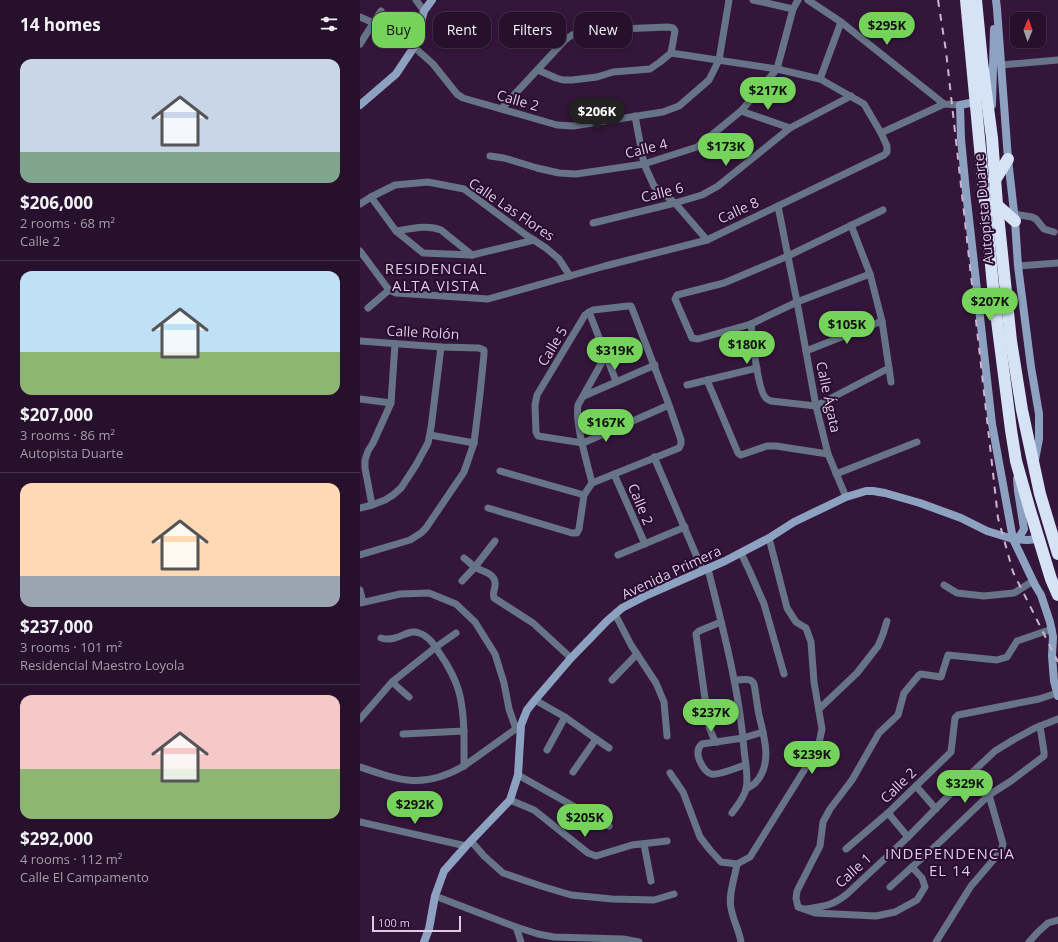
<!DOCTYPE html>
<meta charset="utf-8">
<style>
:root{--surface:#27102c;--page:#2f1934;--text:#f1f3f6;--muted:#a49da9;--line:#433048;--accent:#75d25b}
body{margin:0;font-family:"Open Sans",sans-serif;background:var(--page);color:var(--text);height:100vh;display:flex;flex-direction:column;font-size:15px;white-space:nowrap}
*{box-sizing:border-box;margin:0}
p{font-size:13px;color:var(--muted)}
.icon{flex:none;width:22px;height:22px;fill:none;stroke:currentColor;stroke-width:2;stroke-linecap:round;stroke-linejoin:round}
.map{position:relative;flex:1;overflow:hidden}
.details{display:flex;flex-direction:column;background:var(--surface);width:360px}
.details>*{flex:none}
.banner{position:absolute;left:12px;top:12px;width:380px;height:36px;display:flex;gap:8px}
.needle{width:26px;rotate:2deg}
.controls{position:absolute;left:650px;top:12px;display:grid;gap:8px}
.controls a{display:grid;place-items:center;width:36px;height:36px;border-radius:8px;background:var(--surface);box-shadow:0 2px 6px #0003,0 0 0 1px var(--line);font-size:20px}
.scale{position:absolute;left:12px;bottom:10px;width:89px;box-sizing:border-box;padding-left:4px;border:2px solid #decbe3;border-top:0;font-size:11px;line-height:14px;white-space:nowrap;color:#decbe3;-webkit-text-stroke:3px #290c31;paint-order:stroke}
.price{position:absolute;translate:-50% -34px;padding:0 9px;border-radius:14px;background:var(--accent);color:#111;font-size:13px;line-height:26px;filter:drop-shadow(0 1px 2px #0008)}
.price::after{content:'';position:absolute;left:50%;top:24px;width:12px;height:9px;margin-left:-6px;background:inherit;clip-path:polygon(0 0,100% 0,50% 100%)}
.price.current{background:#222;color:#fff}
ul{padding:0;list-style:none}
li{display:grid;align-content:center;gap:8px;height:212px;padding:0 20px}
li+li{border-top:1px solid var(--line)}
li span{display:grid;place-items:center;height:124px;border-radius:12px;color:#555}
li>.icon{margin-inline-start:auto}
span .icon{width:72px;height:72px;fill:#fffc;stroke-width:1}
li b{font-size:17px}
h2{display:flex;justify-content:space-between;align-items:center;height:48px;padding:0 20px;font-size:17px}
.pill{padding:0 14px;border-radius:12px;background:var(--surface);box-shadow:0 2px 6px #0003,0 0 0 1px var(--line);font-size:14px;line-height:36px}
.pill.current{background:var(--accent);color:#111}
main{display:flex;flex:1;min-height:0}
.map>svg:first-child{display:block}
</style>
<main>
<section class="details">
<h2>14 homes<svg class="icon" aria-label="filters" viewBox="0 0 24 24"><path d="M4 7h16M4 17h16"/><circle cx="9" cy="7" r="2"/><circle cx="15" cy="17" r="2"/></svg></h2>
<ul>
<li><span style="background:linear-gradient(#c9d6e8 75%,#7fa58c 0)"><svg class="icon" aria-label="home" viewBox="0 0 24 24"><path d="M3 11l9-7 9 7M6 9v11h12V9"/></svg></span><div><b>$206,000</b><p>2 rooms · 68 m²</p><p>Calle 2</p></div></li>
<li><span style="background:linear-gradient(#bfe0f5 65%,#8fb573 0)"><svg class="icon" aria-label="home" viewBox="0 0 24 24"><path d="M3 11l9-7 9 7M6 9v11h12V9"/></svg></span><div><b>$207,000</b><p>3 rooms · 86 m²</p><p>Autopista Duarte</p></div></li>
<li><span style="background:linear-gradient(#ffd9b3 75%,#9aa5b1 0)"><svg class="icon" aria-label="home" viewBox="0 0 24 24"><path d="M3 11l9-7 9 7M6 9v11h12V9"/></svg></span><div><b>$237,000</b><p>3 rooms · 101 m²</p><p>Residencial Maestro Loyola</p></div></li>
<li><span style="background:linear-gradient(#f6c9c9 60%,#8fb573 0)"><svg class="icon" aria-label="home" viewBox="0 0 24 24"><path d="M3 11l9-7 9 7M6 9v11h12V9"/></svg></span><div><b>$292,000</b><p>4 rooms · 112 m²</p><p>Calle El Campamento</p></div></li>
</ul>
</section>
<div class="map">
<svg width="698" height="942" viewBox="0 0 698 942">
<rect width="100%" height="100%" fill="#34163b"/>
<g fill="none" stroke-linecap="round" stroke-linejoin="round">
<g stroke="#677487" stroke-width="7">
<polyline points="56,0 64,11"/>
<polyline points="393,0 433,9"/>
<polyline points="448,0 481,22 584,104 600,105"/>
<polyline points="0,17 27,29 58,31"/>
<polyline points="0,44 21,11"/>
<polyline points="54,47 73,64 97,94 103,98 197,125 213,126 303,112 319,106 349,80 359,60 369,0"/>
<polyline points="641,65 698,60"/>
<polyline points="460,79 481,22"/>
<polyline points="142,108 205,40 212,35 220,33 259,29 308,27 313,28 315,31 311,53 300,62 290,69 253,72 237,77 212,80 203,80 196,78 178,70"/>
<polyline points="381,111 430,128"/>
<polyline points="275,116 284,164 294,186 315,203 347,240"/>
<polyline points="521,133 584,104"/>
<polyline points="130,156 144,158 177,168 199,173 216,174 284,164 337,147 381,111 417,69 433,9 438,0"/>
<polyline points="11,197 36,231 63,253 112,255 174,240"/>
<polyline points="0,204 11,197 35,185 68,182 104,189 166,235 186,248 199,259 210,276"/>
<polyline points="418,206 437,302 456,406 468,454 486,497"/>
<polyline points="654,214 672,217 676,219 684,229 694,232"/>
<polyline points="233,223 315,203 342,195 358,186 430,128 491,96"/>
<polyline points="491,225 510,274 522,321 531,382"/>
<path d="M 36,231 C 50,229 67,224 81,230 L 112,255"/>
<polyline points="0,251 29,290 36,293 128,299 245,266 347,240 524,155 527,152 527,146 521,133 504,104 460,79 417,69 311,53"/>
<polyline points="658,266 698,263"/>
<polyline points="510,274 437,302 391,324 338,339 332,338 315,299 317,295 364,283 428,256 523,210"/>
<polyline points="8,308 29,290"/>
<polyline points="229,312 256,381"/>
<path d="M 391,324 C 392,336 398,392 406,398 C 406,399 411,401 411,401 L 456,406 L 529,368"/>
<polyline points="0,341 81,347 119,348 124,350 124,354 120,394 114,443 104,472 66,528 61,533 50,540 0,555"/>
<polyline points="446,351 522,321"/>
<polyline points="347,380 378,453 381,455 407,446 416,446 468,454"/>
<polyline points="327,385 397,368"/>
<polyline points="224,396 295,365"/>
<polyline points="0,399 31,403"/>
<polyline points="70,435 114,443"/>
<polyline points="294,457 343,571"/>
<polyline points="140,471 224,495"/>
<polyline points="254,474 285,544"/>
<polyline points="476,474 557,442"/>
<polyline points="232,483 319,448 321,444 321,440 309,405 272,308 271,306 268,306 233,310 225,315 177,395 175,405 176,432 178,436 223,443 309,405"/>
<polyline points="12,505 5,468 5,460 8,451 13,443 31,403 35,344"/>
<polyline points="0,508 12,505 25,500 33,495 41,488 56,465 68,443 71,428 81,347"/>
<path d="M 128,508 L 212,533 L 217,533 L 219,529 L 224,495 L 232,483 C 227,462 215,424 218,405 L 246,355"/>
<polyline points="381,553 390,572 404,604 424,674"/>
<polyline points="258,555 325,527"/>
<path d="M 104,558 C 108,561 112,565 116,568 C 123,571 135,574 135,583 C 136,588 132,592 134,598 L 173,623 L 211,658"/>
<path d="M 348,569 C 363,629 379,688 384,749 C 385,762 389,777 386,789 C 384,798 377,806 372,813"/>
<polyline points="102,581 115,567 135,541"/>
<polyline points="584,585 597,593 624,596 654,593 673,581"/>
<polyline points="0,590 3,602"/>
<polyline points="0,603 40,594 69,593 96,604 115,622 135,654 144,683 149,709 156,729"/>
<polyline points="255,614 271,645 296,683 304,702 307,736"/>
<path d="M 21,638 C 38,643 47,628 59,633 C 69,636 75,646 80,654 C 88,665 97,682 100,696 C 105,719 104,743 104,766"/>
<polyline points="252,680 277,654"/>
<path d="M 375,680 C 382,680 391,677 394,684 C 396,695 397,705 399,715 C 404,737 413,763 396,782 C 394,785 389,787 386,789"/>
<polyline points="32,682 49,697"/>
<polyline points="175,700 205,717 236,739 213,772"/>
<polyline points="459,709 497,673 518,646 523,634 527,621"/>
<polyline points="0,719 32,682 76,647 96,633"/>
<polyline points="43,734 104,731"/>
<polyline points="236,739 249,748"/>
<polyline points="357,742 354,739 349,727 336,634 339,631 361,622"/>
<polyline points="187,750 205,717"/>
<path d="M 385,765 C 378,767 358,776 351,774 C 345,772 341,764 339,759 C 337,753 337,748 342,744 L 383,738 L 403,732"/>
<path d="M 0,767 C 41,781 64,789 104,766 L 160,726"/>
<polyline points="310,773 323,792 340,837 350,850 361,862 377,864 390,857 448,764 459,743 462,729 454,682 451,642 446,628 436,622 427,608 409,538"/>
<polyline points="158,775 249,826"/>
<polyline points="556,786 576,809"/>
<polyline points="150,800 174,810 228,853 236,856 272,845 307,841"/>
<polyline points="528,813 548,837"/>
<polyline points="0,822 106,846"/>
<polyline points="111,841 124,856 143,873 181,886 211,895 252,899 294,900 314,894"/>
<polyline points="284,844 291,881"/>
<polyline points="486,849 528,813 591,752 595,718 598,715 679,699 697,693"/>
<path d="M 377,864 C 375,877 368,895 371,908 C 373,920 379,930 381,942"/>
<polyline points="552,867 562,878 565,887 557,900 535,912 516,916 455,913 438,907 436,898 437,891 460,846 463,822 470,809 492,780 519,733 538,715 544,693 559,675 561,674 581,677 588,655 637,660 647,657 657,641 692,629"/>
<polyline points="530,887 552,867 581,841 629,795 651,781 684,756 684,752 680,726"/>
<polyline points="75,896 156,927 178,934 194,937 263,939 279,942"/>
<path d="M 446,909 C 465,906 472,906 487,894 L 548,837 L 603,781 L 635,751 L 653,740 L 675,728 L 698,719"/>
<polyline points="156,927 161,942"/>
<polyline points="576,942 611,886 641,851 643,844 629,795"/>
<polyline points="669,942 678,932 688,923 698,920"/>
</g>
<g stroke="#8da1c0" stroke-width="8">
<polyline points="636,0 637,9 648,159 655,221 658,266 671,367 679,414 679,439 675,460"/>
<polyline points="615,102 600,105 601,139 606,192 632,424 653,539 675,585 681,595 690,622 693,637 692,656 694,681 698,696"/>
<polyline points="0,105 36,74 54,47 64,11 72,0"/>
<polyline points="632,105 634,29"/>
<polyline points="653,539 660,536 664,529 658,491 657,479"/>
<polyline points="64,942 69,929 75,896 84,871 106,846 150,800 158,775 161,725 167,710 175,700 211,658 247,621 262,608 287,595 365,561 409,538 434,522 486,497 506,491 513,491 525,493 560,503 601,518 627,531 653,539 667,540 678,539"/>
</g>
<g stroke="#d6e3f7" stroke-width="12">
<polyline points="606,0 634,297 651,430 656,461 669,507 691,579 698,595"/>
<polyline points="616,0 622,62 632,138 637,205 651,341 662,410 680,494 698,554"/>
<polyline points="635,180 648,159"/>
<polyline points="637,205 655,221"/>
</g>
<polyline stroke="#cab5cf" stroke-width="2" stroke-dasharray="7 7" stroke-linecap="butt" points="578,0 586,51 638,518 653,572 698,662"/>
</g>
<g text-anchor="middle" dominant-baseline="central" stroke-width="4" stroke-linejoin="round" paint-order="stroke">
<g font-size="14" fill="#decbe3" stroke="#290c31">
<text transform="translate(158 100) rotate(16)">Calle 2</text>
<text transform="translate(286 148) rotate(-14)">Calle 4</text>
<text transform="translate(302 192) rotate(-14)">Calle 6</text>
<text transform="translate(152 209) rotate(34)">Calle Las Flores</text>
<text transform="translate(623 209) rotate(-95)">Autopista Duarte</text>
<text transform="translate(378 210) rotate(-25)">Calle 8</text>
<text transform="translate(63 332) rotate(3)">Calle Rolón</text>
<text transform="translate(192 346) rotate(-59)">Calle 5</text>
<text transform="translate(469 397) rotate(78)">Calle Ágata</text>
<text transform="translate(281 504) rotate(67)">Calle 2</text>
<text transform="translate(311 572) rotate(-25)">Avenida Primera</text>
<text transform="translate(538 785) rotate(-44)">Calle 2</text>
<text transform="translate(493 870) rotate(-42)">Calle 1</text>
</g>
<g font-size="15" letter-spacing="1" fill="#decbe3" stroke="#290c31">
<text x="76" y="268">RESIDENCIAL<tspan x="76" dy="17">ALTA VISTA</tspan></text>
<text x="590" y="853">INDEPENDENCIA<tspan x="590" dy="17">EL 14</tspan></text>
</g>
</g>
</svg>
<div class="controls">
<a><svg class="needle" viewBox="-14 -14 28 28"><path d="M0-13l5 13h-10z" fill="#e53935"/><path d="M0 13l5-13h-10z" fill="#a49da9"/></svg></a>
</div>
<div class="scale">100 m</div>
<b class="price" style="left:527px;top:46px">$295K</b>
<b class="price" style="left:408px;top:111px">$217K</b>
<b class="price current" style="left:237px;top:132px">$206K</b>
<b class="price" style="left:366px;top:167px">$173K</b>
<b class="price" style="left:630px;top:322px">$207K</b>
<b class="price" style="left:487px;top:345px">$105K</b>
<b class="price" style="left:387px;top:365px">$180K</b>
<b class="price" style="left:255px;top:371px">$319K</b>
<b class="price" style="left:246px;top:443px">$167K</b>
<b class="price" style="left:351px;top:733px">$237K</b>
<b class="price" style="left:452px;top:775px">$239K</b>
<b class="price" style="left:605px;top:804px">$329K</b>
<b class="price" style="left:55px;top:825px">$292K</b>
<b class="price" style="left:225px;top:838px">$205K</b>
<div class="banner">
<a class="pill current">Buy</a>
<a class="pill">Rent</a>
<a class="pill">Filters</a>
<a class="pill">New</a>
</div>
</div>
</main>
